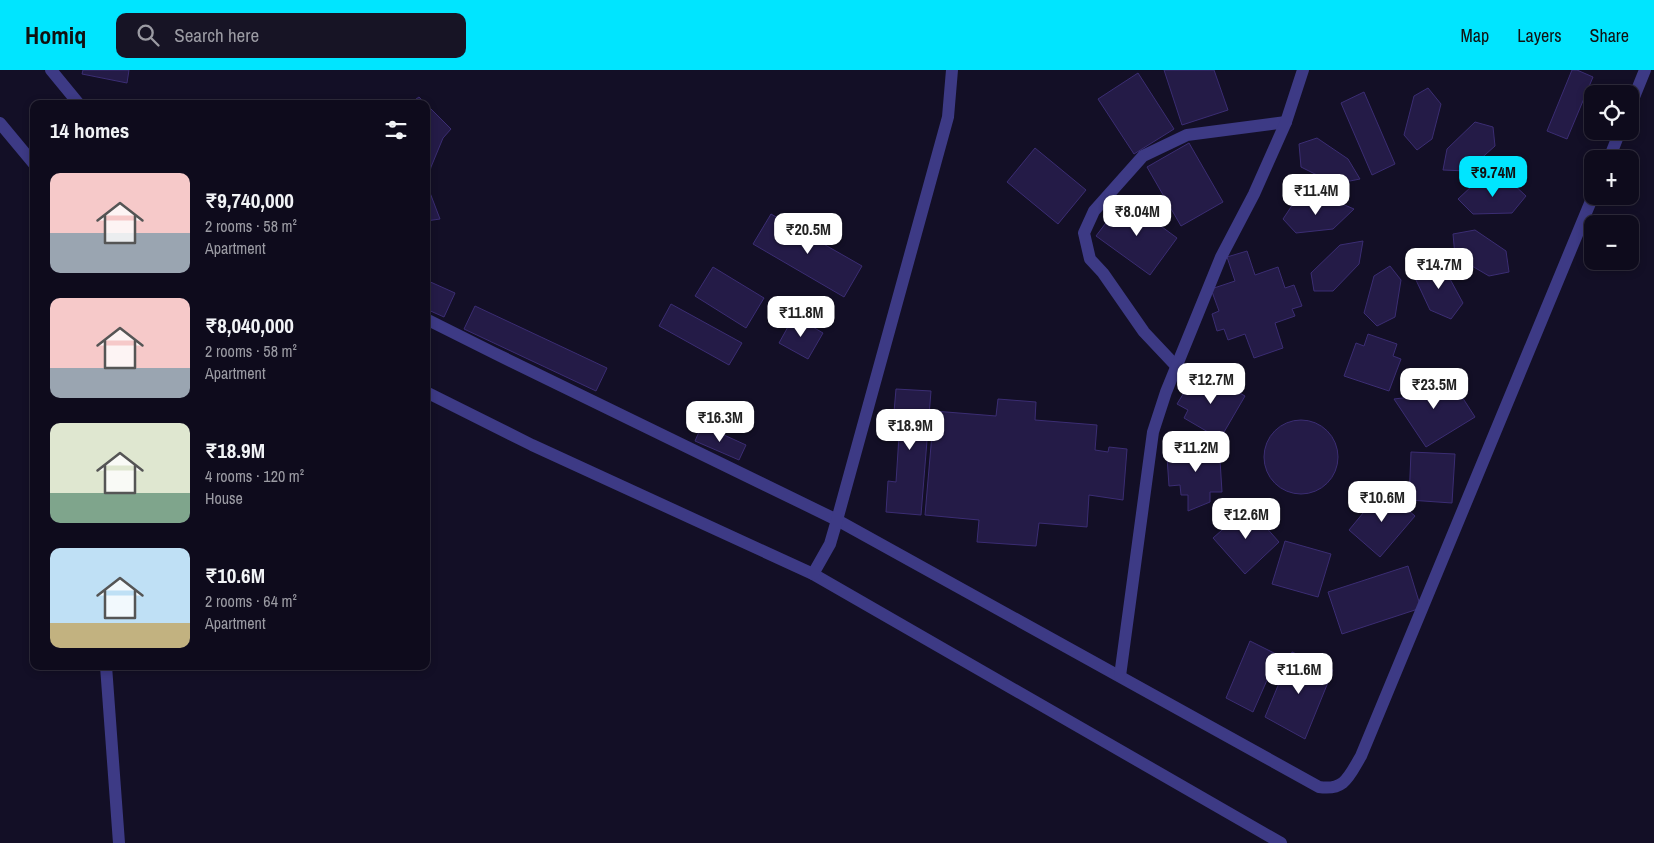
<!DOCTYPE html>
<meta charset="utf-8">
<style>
:root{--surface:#0e0b1c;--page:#171425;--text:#f1f3f6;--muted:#9b9ba3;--line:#2e2b3b;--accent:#00e5ff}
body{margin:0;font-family:"Archivo Narrow",sans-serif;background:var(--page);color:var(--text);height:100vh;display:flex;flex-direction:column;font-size:19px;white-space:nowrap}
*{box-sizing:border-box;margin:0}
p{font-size:16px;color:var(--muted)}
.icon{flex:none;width:28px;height:28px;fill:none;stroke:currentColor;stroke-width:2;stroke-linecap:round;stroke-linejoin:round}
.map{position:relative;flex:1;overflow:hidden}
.sheet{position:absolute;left:30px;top:30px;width:400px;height:570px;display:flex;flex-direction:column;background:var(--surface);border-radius:10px;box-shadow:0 2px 8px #0003,0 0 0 1px var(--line)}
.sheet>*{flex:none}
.buttons{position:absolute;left:1584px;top:15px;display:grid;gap:10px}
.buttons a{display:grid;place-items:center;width:55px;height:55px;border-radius:10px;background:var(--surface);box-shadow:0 2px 8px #0003,0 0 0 1px var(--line);font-size:25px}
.price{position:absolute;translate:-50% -42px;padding:0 11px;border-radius:10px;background:#fff;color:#222;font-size:16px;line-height:32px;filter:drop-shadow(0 1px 2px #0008)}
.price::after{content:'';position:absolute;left:50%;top:30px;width:15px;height:11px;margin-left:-8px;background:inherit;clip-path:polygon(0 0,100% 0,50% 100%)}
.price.selected{background:var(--accent);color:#111}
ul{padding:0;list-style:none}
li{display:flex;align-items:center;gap:15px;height:125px;padding:0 20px}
li span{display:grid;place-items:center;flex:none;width:140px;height:100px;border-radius:10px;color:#555}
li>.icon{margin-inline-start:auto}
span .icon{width:60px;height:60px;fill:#fffc;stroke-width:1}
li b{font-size:21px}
h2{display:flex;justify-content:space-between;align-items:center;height:60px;padding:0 20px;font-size:21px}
header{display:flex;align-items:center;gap:30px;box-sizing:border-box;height:70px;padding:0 25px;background:var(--accent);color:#111}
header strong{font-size:24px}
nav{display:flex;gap:28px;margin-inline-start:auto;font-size:18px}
.search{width:350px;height:45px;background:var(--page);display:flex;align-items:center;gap:12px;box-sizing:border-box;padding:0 18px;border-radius:10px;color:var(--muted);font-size:19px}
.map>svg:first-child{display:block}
</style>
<header>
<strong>Homiq</strong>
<div class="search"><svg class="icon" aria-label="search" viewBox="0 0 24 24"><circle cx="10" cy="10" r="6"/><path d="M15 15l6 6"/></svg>Search here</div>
<nav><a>Map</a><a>Layers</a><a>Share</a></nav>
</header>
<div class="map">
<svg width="1654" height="773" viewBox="0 0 1654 773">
<rect width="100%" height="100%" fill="#130f26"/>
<g fill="#241b47" stroke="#3b2d73">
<polygon points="83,0 129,0 127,13 82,4"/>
<polygon points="1164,0 1214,0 1228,40 1182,55"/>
<polygon points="1572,0 1577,0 1593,7 1567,69 1547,61"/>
<polygon points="1138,3 1174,59 1134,84 1098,29"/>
<polygon points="1428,18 1441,34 1432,69 1417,80 1404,65 1414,26"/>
<polygon points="1364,22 1395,94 1372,105 1341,33"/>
<polygon points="419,27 426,34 409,34"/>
<polygon points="426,34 451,59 443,68 431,97 427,115 440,149 426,151"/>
<polygon points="1475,52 1493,57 1495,76 1467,101 1443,100 1447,79"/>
<polygon points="1317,68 1348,89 1360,109 1335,114 1301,97 1299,74"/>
<polygon points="1189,73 1223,132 1181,156 1147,97"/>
<polygon points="1035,78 1086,120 1058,154 1007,112"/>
<polygon points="1510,111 1526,126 1512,143 1473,144 1458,129 1473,115"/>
<polygon points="1124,129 1177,168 1150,205 1096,166"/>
<polygon points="1333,130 1354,139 1333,159 1296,163 1283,149 1293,134"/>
<polygon points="771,144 862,196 844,227 753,174"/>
<polygon points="1475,160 1506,181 1509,202 1489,206 1455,186 1453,164"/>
<polygon points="1363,171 1359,194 1333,221 1314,221 1311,203 1340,175"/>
<polygon points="1247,181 1255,205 1278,197 1285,218 1294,215 1302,236 1292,239 1295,246 1275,253 1283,278 1254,288 1245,264 1228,270 1224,259 1217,261 1212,244 1219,241 1211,219 1235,211 1227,187"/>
<polygon points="1425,190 1444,198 1463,233 1451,249 1430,240 1416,210"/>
<polygon points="1390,196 1401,210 1395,247 1377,256 1364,243 1374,206"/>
<polygon points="713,197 764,228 746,258 695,226"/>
<polygon points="426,210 455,223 444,247 426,239"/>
<polygon points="671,234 742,273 729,295 659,256"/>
<polygon points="475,236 607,298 596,321 464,259"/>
<polygon points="794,246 823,263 808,289 779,273"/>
<polygon points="1368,264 1397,274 1393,286 1401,289 1389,321 1344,306 1356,273 1364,276"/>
<polygon points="1208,305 1245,326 1220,369 1184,348 1188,340 1177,334 1193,308 1203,314"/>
<polygon points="1425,305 1434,318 1443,313 1448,321 1455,316 1475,347 1426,377 1394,329 1411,327 1405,318"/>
<polygon points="896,319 931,321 921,445 886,442 888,411 896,412 899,366 892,365"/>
<polygon points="998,329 1036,332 1035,350 1097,355 1095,380 1108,382 1109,377 1127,379 1123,430 1089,425 1087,457 1039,453 1036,476 977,472 979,450 925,445 934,341 996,346"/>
<circle cx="1301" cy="387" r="37"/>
<polygon points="702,355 746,375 739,390 695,371"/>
<polygon points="1219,374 1222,422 1210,422 1210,432 1188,441 1188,425 1181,425 1180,415 1169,416 1167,387 1178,386 1177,377"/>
<polygon points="1411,382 1455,384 1452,433 1409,430"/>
<polygon points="1383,419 1415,446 1380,487 1349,460"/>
<polygon points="1248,437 1279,472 1245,504 1213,468"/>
<polygon points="1285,471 1331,484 1318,527 1272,514"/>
<polygon points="1408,496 1421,538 1342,564 1328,522"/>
<polygon points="1250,571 1278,585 1253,642 1226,628"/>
<polygon points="1292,582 1333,600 1305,669 1265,647"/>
</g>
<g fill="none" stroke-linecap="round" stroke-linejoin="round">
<g stroke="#3d3a85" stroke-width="12">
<polyline points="51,0 79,34"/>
<polyline points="1630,37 1645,0"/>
<polyline points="0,53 34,94"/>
<polyline points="1609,89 1620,61"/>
<path d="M 426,249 L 494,283 L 837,450 L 1319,717 C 1345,721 1349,706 1361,686 L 1593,126"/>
<polyline points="1177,297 1144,262 1103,203 1090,189 1084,163 1094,141 1143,86 1187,65 1286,52"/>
<polyline points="426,322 532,375 813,504 1281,773"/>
<polyline points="813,504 830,474 837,450 948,47 952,0"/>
<polyline points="106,596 119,773"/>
<polyline points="1120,606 1153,362 1166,322 1221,187 1254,124 1286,52 1303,0"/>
</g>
</g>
</svg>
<div class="buttons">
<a><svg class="icon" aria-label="locate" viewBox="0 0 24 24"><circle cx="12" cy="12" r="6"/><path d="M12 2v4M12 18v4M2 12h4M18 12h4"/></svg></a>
<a>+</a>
<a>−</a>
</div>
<b class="price selected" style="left:1493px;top:128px">₹9.74M</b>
<b class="price" style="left:1316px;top:146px">₹11.4M</b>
<b class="price" style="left:1137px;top:167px">₹8.04M</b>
<b class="price" style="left:808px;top:185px">₹20.5M</b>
<b class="price" style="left:1439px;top:220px">₹14.7M</b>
<b class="price" style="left:801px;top:268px">₹11.8M</b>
<b class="price" style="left:1211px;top:335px">₹12.7M</b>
<b class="price" style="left:1434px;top:340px">₹23.5M</b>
<b class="price" style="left:720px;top:373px">₹16.3M</b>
<b class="price" style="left:910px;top:381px">₹18.9M</b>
<b class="price" style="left:1196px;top:403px">₹11.2M</b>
<b class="price" style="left:1382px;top:453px">₹10.6M</b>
<b class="price" style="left:1246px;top:470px">₹12.6M</b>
<b class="price" style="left:1299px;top:625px">₹11.6M</b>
<section class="sheet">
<h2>14 homes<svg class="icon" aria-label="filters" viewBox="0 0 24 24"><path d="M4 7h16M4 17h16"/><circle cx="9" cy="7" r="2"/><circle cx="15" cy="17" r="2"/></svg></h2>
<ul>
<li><span style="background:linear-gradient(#f6c9c9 60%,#9aa5b1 0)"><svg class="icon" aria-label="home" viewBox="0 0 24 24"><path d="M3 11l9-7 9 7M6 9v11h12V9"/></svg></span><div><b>₹9,740,000</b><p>2 rooms · 58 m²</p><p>Apartment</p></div></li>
<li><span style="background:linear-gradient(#f6c9c9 70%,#9aa5b1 0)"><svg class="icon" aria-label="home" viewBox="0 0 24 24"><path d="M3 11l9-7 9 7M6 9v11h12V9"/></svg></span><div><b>₹8,040,000</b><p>2 rooms · 58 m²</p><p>Apartment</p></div></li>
<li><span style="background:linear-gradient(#dfe7d0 70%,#7fa58c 0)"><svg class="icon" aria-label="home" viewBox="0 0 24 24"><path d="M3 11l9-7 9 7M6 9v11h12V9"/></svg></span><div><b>₹18.9M</b><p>4 rooms · 120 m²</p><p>House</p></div></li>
<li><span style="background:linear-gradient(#bfe0f5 75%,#c2b280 0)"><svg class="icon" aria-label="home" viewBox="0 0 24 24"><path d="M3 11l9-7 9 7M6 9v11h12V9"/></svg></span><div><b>₹10.6M</b><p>2 rooms · 64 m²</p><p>Apartment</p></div></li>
</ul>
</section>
</div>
